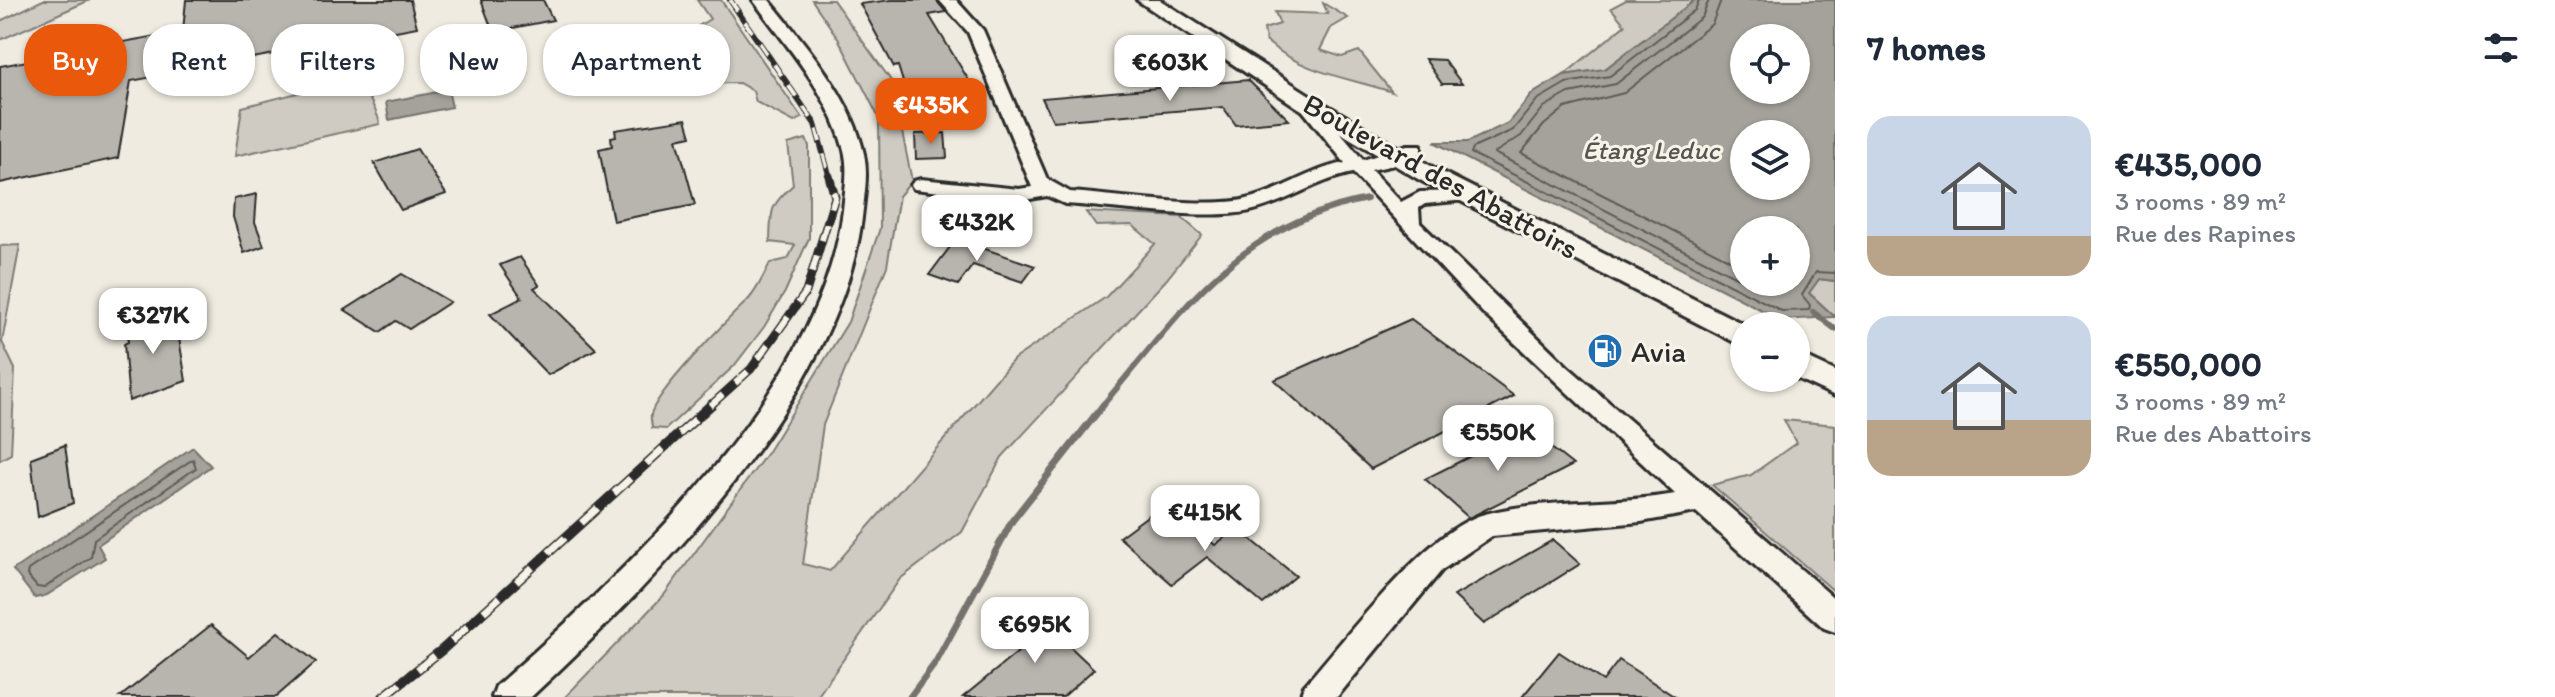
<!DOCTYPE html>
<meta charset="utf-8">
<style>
:root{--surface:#fff;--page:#f2f2f3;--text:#1f2937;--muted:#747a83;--accent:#ea580c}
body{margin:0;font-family:Itim,sans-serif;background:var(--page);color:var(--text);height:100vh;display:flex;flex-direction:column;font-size:30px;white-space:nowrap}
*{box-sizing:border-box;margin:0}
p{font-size:26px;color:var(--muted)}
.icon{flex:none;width:44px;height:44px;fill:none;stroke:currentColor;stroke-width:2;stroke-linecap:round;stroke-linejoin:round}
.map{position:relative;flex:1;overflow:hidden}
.details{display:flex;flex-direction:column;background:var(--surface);width:720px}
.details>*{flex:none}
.hud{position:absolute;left:24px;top:24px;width:760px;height:72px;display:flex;gap:16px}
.controls{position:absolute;left:1730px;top:24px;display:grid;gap:16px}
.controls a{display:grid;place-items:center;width:80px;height:80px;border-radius:50%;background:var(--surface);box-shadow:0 2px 6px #0004;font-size:40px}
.price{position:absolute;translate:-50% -68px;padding:0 18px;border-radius:16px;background:#fff;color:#222;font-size:26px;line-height:52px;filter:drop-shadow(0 2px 4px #0008)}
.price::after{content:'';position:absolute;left:50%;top:48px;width:24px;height:18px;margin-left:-12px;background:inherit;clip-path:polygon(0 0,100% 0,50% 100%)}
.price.selected{background:var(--accent);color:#fff}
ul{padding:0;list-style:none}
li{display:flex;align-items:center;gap:24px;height:200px;padding:0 32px}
li span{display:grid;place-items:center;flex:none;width:224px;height:160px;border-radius:24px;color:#555}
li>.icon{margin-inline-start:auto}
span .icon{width:96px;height:96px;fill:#fffc;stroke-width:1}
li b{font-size:34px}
h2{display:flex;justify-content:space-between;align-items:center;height:96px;padding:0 32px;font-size:34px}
.chip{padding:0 28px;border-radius:32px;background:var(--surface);box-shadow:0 2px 6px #0004;font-size:28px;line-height:72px}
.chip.selected{background:var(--accent);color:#fff}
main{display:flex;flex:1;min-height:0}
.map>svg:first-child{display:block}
</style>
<main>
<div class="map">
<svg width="1835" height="697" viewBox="0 0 1835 697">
<rect width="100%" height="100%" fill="#efebe0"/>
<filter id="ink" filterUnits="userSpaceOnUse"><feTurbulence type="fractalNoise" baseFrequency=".0125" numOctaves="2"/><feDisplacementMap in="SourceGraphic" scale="16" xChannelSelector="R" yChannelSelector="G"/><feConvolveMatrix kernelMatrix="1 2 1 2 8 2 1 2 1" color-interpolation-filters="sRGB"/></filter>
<g filter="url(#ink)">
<g fill="#cfcbc2" stroke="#7d7b76" stroke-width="2">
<polygon points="90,0 0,40 0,21 43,0"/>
<polygon points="697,0 721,0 802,118 794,122 756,102 753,91 739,83 691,84 662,74 662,48 710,19"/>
<polygon points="812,0 833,0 892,82 912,181 899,196 887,266 823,425 803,564 830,571 1014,359 1106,297 1155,244 1132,225 1096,226 1086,212 1181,217 1202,235 1166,280 1002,457 962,532 900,579 817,697 565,697 664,595 767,453 848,322 880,228 879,118 839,40"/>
<polygon points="1626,0 1695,0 1605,69 1564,75 1625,25 1611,8"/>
<path d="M 1323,3 L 1348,18 L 1331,28 L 1320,50 L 1342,57 L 1359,51 L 1392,92 C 1346,77 1303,73 1266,41 L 1264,29 L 1280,24 L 1275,12 L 1328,14 Z"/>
<path d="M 344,63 L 357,68 C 356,81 377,106 380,124 L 235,156 L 242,107 L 314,89 L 319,79 Z"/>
<path d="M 806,139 L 809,146 L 809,238 L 785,292 L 764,327 L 734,366 L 666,429 L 652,428 C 652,423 650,419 651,415 C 653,395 730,317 747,301 C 757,291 764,275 770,263 L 788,259 L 795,245 L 770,242 C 771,211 769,206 793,185 L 788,144 Z"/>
<polygon points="20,245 2,342 15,369 11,454 0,460 0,246"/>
<polygon points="1819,279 1835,281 1835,317 1809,293"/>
<polygon points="1784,420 1835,425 1835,592 1712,485 1751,475 1796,443"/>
</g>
<g fill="#a4a29a" stroke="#74726e" stroke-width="2" fill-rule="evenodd">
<path d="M 1695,0 L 1835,0 L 1835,281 L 1819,279 L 1809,293 L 1835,317 L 1781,320 L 1434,142 L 1468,142 L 1508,123 L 1532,94 L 1564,75 L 1605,69 ZM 1796,38 L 1796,90 L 1744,90 L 1744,38 ZM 1796,134 L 1796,186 L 1744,186 L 1744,134 ZM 1744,230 L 1796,230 L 1796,282 L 1744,282 Z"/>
<polygon points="475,44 484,70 463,75 454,48"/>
<polygon points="448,90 452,107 389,120 386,102"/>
<polygon points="193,447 211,466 98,545 105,558 47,595 35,598 13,570"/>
</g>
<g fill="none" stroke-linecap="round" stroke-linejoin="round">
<g stroke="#5b5b57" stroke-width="2">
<polyline points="1699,0 1695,10 1610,76 1566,83 1537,100 1513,130 1473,148 1471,153 1782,311 1809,310 1810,305 1802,295 1816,272 1835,273"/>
<polyline points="1709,0 1702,17 1616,84 1569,93 1544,107 1521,136 1494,153 1744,281"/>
<polyline points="1721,0 1712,24 1624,93 1565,108 1544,125 1521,153 1744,267"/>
<polygon points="193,459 196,468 94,539 91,557 44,588 37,587 27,575 28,570"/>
</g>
<g stroke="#74726e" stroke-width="6">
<polyline points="1813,312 1835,329"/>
<path d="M 1102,406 C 1181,312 1238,224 1367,199"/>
</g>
<polyline stroke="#74726e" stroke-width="7" points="910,697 936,662 1012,521 1104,404"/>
</g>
<g fill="#b8b5ae" stroke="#2b2b2b" stroke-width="2">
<polygon points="186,0 410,0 417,27 131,81 118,158 0,183 0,66 81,51 86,34 110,30 107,45 183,31"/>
<polygon points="481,0 543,0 553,20 493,32"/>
<polygon points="891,0 936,0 946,12 929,15 976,92 933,95 935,100 909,101 898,66 894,67 860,4"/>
<polygon points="1425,59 1444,60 1462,84 1442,84"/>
<polygon points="1248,80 1289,120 1236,125 1223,107 1053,121 1042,98"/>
<polygon points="686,119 691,136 677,139 695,205 613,221 599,149 612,146 611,137 616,136 615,130"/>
<polygon points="945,133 947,158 916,159 915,134"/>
<polygon points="417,149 446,194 401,210 374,163"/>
<polygon points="257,194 255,222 264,246 244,253 233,217 234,199"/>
<polygon points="956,239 1035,266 1023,282 973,265 958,285 929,275"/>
<polygon points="520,257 539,285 534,288 596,349 548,375 490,314 522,298 500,265"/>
<polygon points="402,274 450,302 409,329 396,321 380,332 345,310"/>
<polygon points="170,312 173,328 177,326 186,381 129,401 124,344 128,342 126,325"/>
<polygon points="1411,319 1514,396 1371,469 1274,380"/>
<polygon points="1526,428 1573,465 1469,518 1425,479"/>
<polygon points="65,445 73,503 38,517 31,458"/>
<polygon points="1165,503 1215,545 1237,528 1296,576 1263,604 1207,557 1172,584 1119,537"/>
<polygon points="1553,540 1580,564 1484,624 1454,596"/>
<polygon points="1032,611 1094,669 1063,697 963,697 1018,652 1002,635"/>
<polygon points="211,625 249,657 278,632 316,662 276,697 120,697"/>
<polygon points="1559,652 1603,681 1619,660 1675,697 1522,697"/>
</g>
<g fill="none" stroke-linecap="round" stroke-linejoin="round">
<defs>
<g id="minor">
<path d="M 753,0 L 769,0 C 805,44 852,97 864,154 C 868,173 865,190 863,209 C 846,388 658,579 531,697 L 492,697 L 496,686 C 627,571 821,390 843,210 C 845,189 849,170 844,150 C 829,93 787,47 753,0 Z"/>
<path d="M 939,0 L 956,0 L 983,30 L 1047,179 L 1070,192 C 1114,195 1208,209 1247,199 C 1282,191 1310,169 1345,163 L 1296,102 L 1305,97 L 1311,98 L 1363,160 L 1407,145 L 1421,145 L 1421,153 L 1394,165 L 1371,170 L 1401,202 L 1420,192 L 1476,191 L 1479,195 L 1476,199 L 1425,204 L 1419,208 L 1420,223 L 1567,366 L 1835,599 L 1835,632 L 1824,628 L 1696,512 L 1641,522 L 1492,536 L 1442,570 L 1337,697 L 1300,697 L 1304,686 C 1345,640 1428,528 1485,514 C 1546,498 1613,505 1675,494 L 1483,313 L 1353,173 C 1317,180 1286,203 1250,211 C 1205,221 1114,207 1065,204 L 1047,196 L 1019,201 L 914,189 L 911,185 L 914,181 L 921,179 L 1019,189 L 1032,187 L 968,32 Z"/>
</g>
<g id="tertiary">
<polygon points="1137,0 1160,0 1313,97 1436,169 1747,326 1744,326 1744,347 1418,179 1297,107"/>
<polygon points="1796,353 1835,371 1835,396 1796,378"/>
</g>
</defs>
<use href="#minor" stroke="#2b2b2b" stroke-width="6"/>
<use href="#tertiary" stroke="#2b2b2b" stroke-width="6"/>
<use href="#minor" fill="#f7f3e8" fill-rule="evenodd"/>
<use href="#tertiary" fill="#f7f3e8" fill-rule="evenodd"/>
<defs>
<polyline id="rail-far2" points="730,0 815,124 830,178"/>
<polyline id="rail-far1" points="710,406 751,369 806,292 835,197 829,176"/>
<polyline id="rail" points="383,697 443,649 712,404"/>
</defs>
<use href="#rail-far2" stroke="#2b2b2b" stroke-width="6"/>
<use href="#rail-far1" stroke="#2b2b2b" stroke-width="9"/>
<use href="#rail" stroke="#2b2b2b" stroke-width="10"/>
<use href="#rail-far2" stroke="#f7f3e8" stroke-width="4" stroke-dasharray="13" stroke-linecap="butt"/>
<use href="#rail-far1" stroke="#f7f3e8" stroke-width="6" stroke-dasharray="17" stroke-linecap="butt"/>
<use href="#rail" stroke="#f7f3e8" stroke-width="7" stroke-dasharray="22" stroke-linecap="butt"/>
</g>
</g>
<defs>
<symbol id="fuel-disc" viewBox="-11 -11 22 22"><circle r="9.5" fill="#1f6fb2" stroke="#f7f3e8"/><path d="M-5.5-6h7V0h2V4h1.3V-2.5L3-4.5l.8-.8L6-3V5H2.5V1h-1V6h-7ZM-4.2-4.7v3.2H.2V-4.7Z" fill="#fff"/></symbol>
</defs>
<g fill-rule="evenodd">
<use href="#fuel-disc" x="1585" y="331" width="40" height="40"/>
</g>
<g text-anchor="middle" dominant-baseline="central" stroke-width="6" stroke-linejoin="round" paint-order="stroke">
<g font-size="26" font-style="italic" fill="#555552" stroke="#f7f3e8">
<text x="1651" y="150">Étang Leduc</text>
</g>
<g font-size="30" fill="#2b2b2b" stroke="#f7f3e8">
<text transform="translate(1441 176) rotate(29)">Boulevard des Abattoirs</text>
</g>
<g font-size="30" fill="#2b2b2b" stroke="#f7f3e8" text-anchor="start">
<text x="1631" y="351">Avia</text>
</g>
</g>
</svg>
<div class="controls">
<a><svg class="icon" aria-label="locate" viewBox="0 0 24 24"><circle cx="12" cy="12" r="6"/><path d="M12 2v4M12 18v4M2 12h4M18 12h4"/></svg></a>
<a><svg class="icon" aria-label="layers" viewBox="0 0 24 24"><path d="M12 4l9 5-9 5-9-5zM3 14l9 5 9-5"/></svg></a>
<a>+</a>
<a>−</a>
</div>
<b class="price" style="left:1170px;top:103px">€603K</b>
<b class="price selected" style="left:931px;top:146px">€435K</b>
<b class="price" style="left:977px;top:263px">€432K</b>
<b class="price" style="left:153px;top:356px">€327K</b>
<b class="price" style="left:1498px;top:473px">€550K</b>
<b class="price" style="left:1205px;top:553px">€415K</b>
<b class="price" style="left:1035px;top:665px">€695K</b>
<div class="hud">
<a class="chip selected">Buy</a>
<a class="chip">Rent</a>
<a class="chip">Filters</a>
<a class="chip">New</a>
<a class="chip">Apartment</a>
</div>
</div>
<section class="details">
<h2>7 homes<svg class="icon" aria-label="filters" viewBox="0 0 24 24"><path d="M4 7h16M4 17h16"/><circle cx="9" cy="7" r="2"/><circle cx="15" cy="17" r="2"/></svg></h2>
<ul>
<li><span style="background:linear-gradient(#c9d6e8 75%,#b9a48a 0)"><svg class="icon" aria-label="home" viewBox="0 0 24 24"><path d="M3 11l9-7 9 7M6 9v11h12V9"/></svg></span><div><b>€435,000</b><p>3 rooms · 89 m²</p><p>Rue des Rapines</p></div></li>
<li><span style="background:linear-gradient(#c9d6e8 65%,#b9a48a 0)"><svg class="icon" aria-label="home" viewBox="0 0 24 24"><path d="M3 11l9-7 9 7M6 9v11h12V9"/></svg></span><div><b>€550,000</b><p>3 rooms · 89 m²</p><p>Rue des Abattoirs</p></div></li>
</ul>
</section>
</main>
